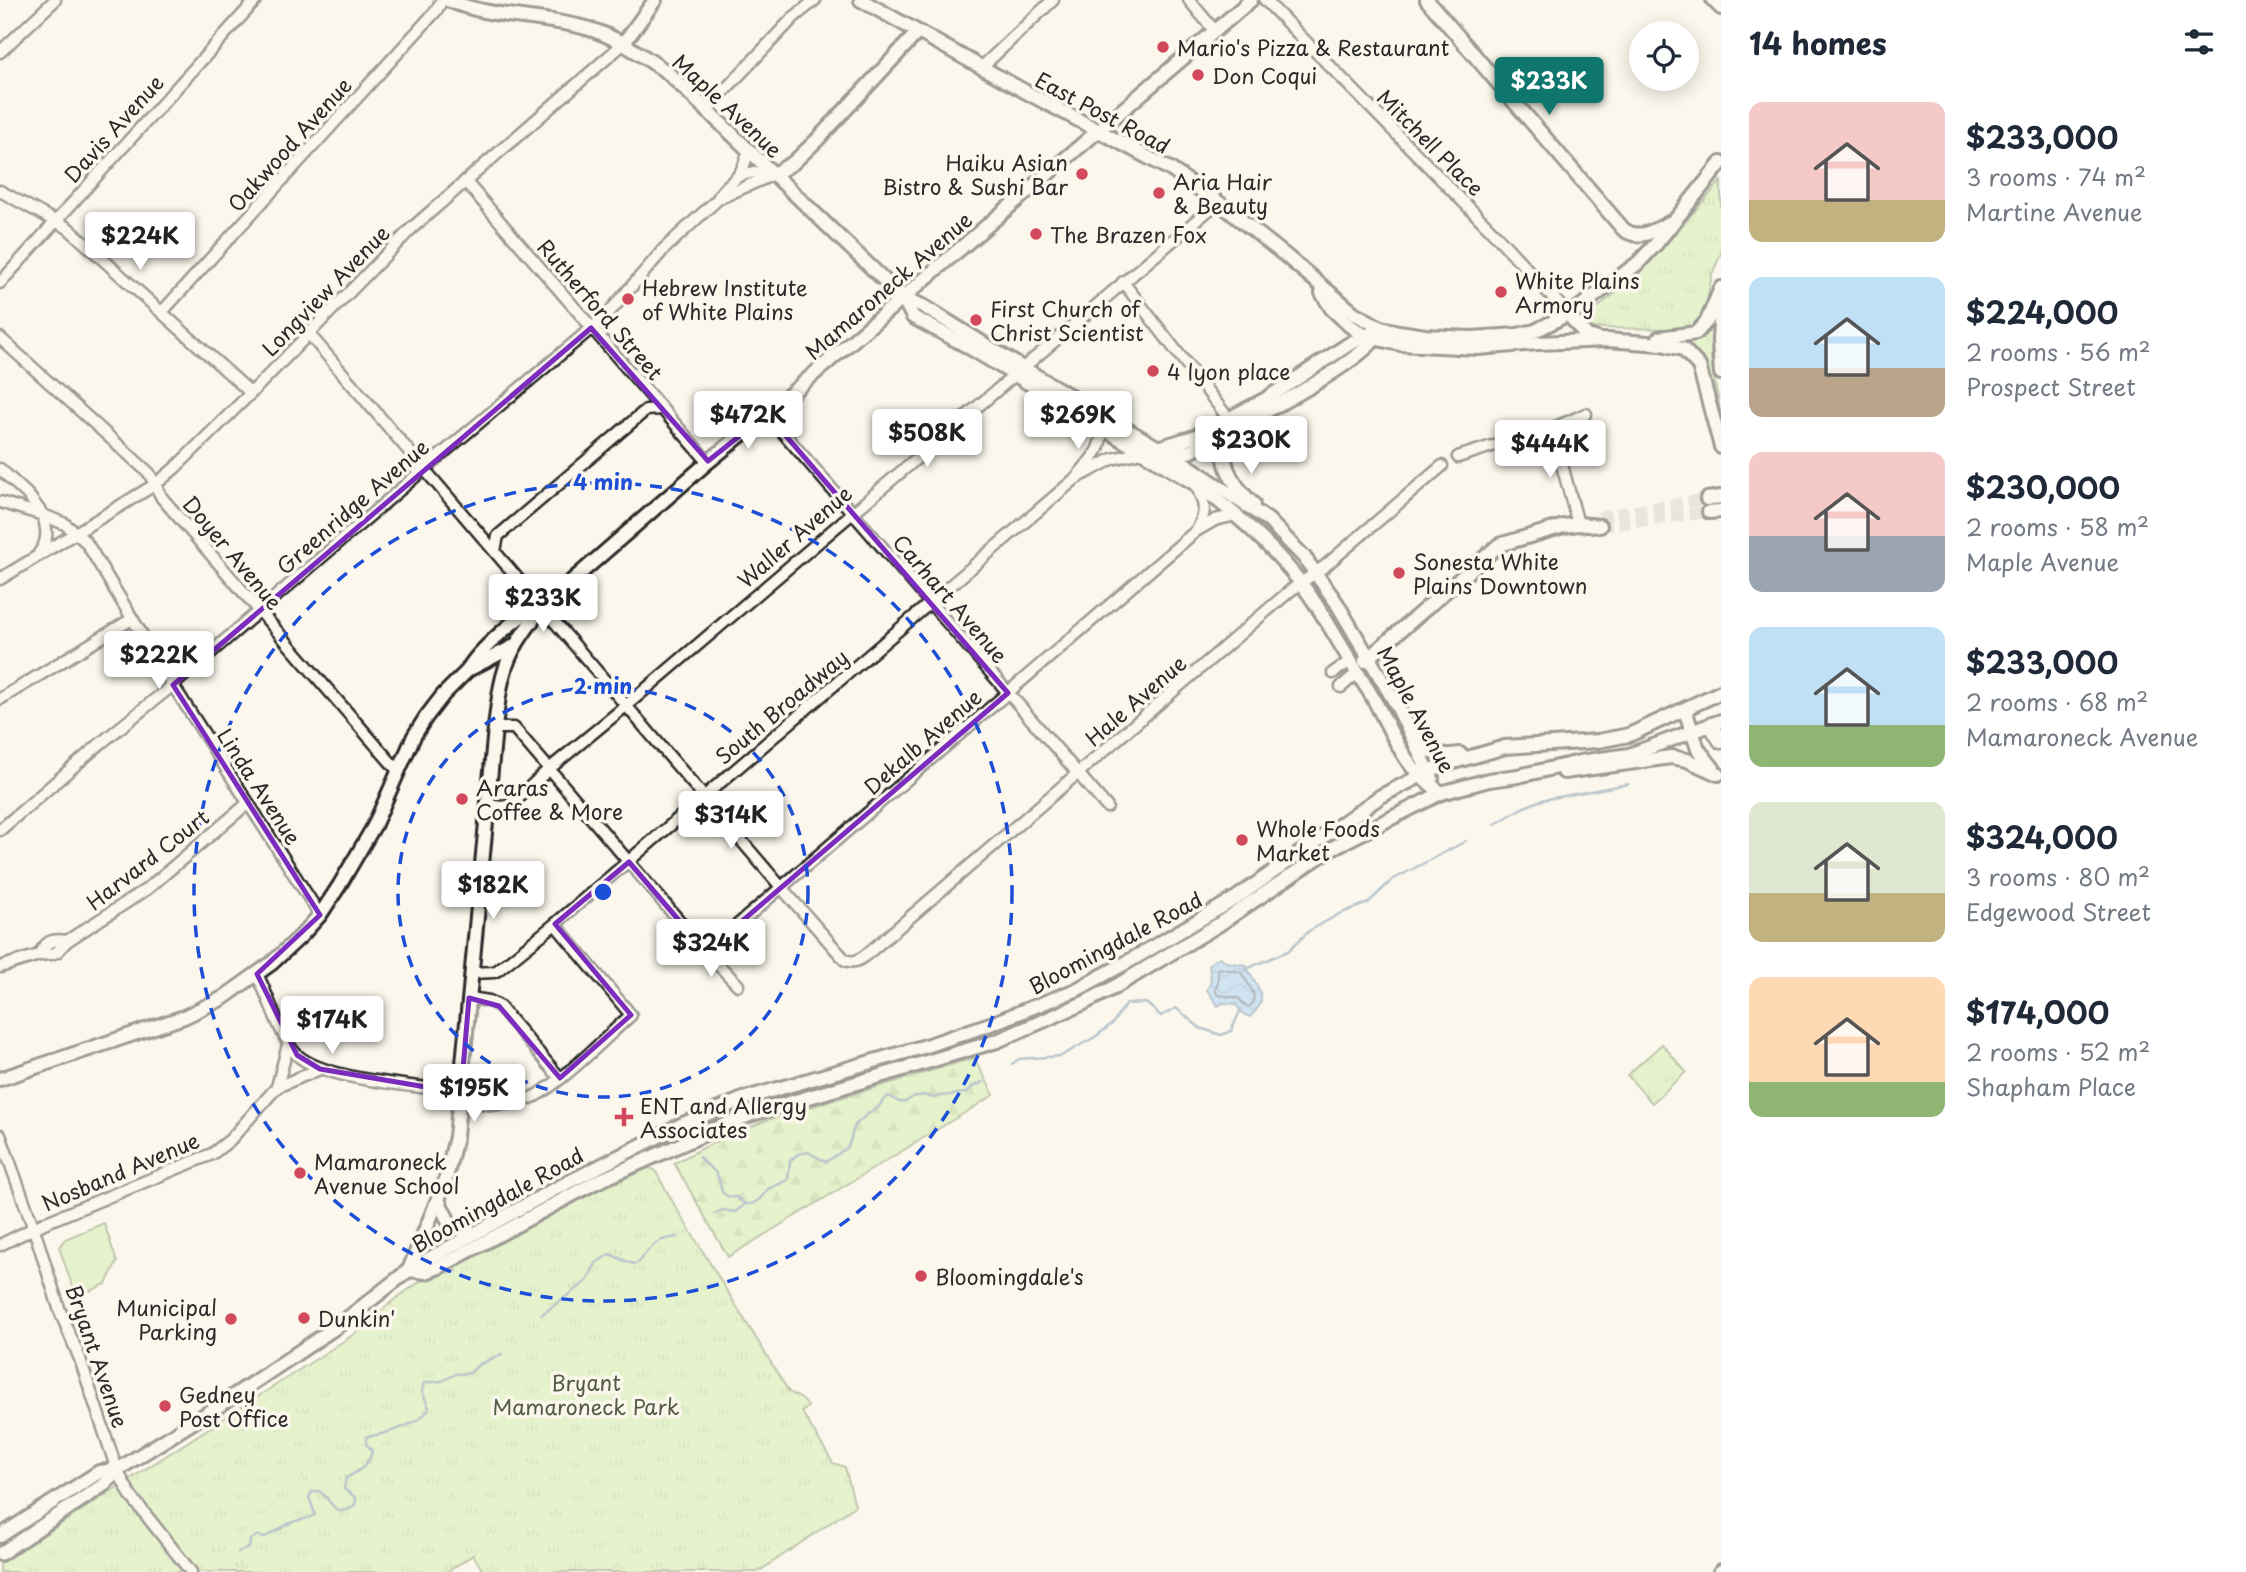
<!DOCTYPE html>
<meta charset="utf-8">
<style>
:root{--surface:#fff;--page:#f2f2f3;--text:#1f2937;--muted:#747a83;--accent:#0f766e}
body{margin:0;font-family:"Playpen Sans",sans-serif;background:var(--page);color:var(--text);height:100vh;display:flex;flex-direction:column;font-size:26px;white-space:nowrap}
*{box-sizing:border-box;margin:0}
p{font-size:23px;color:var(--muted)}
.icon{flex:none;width:38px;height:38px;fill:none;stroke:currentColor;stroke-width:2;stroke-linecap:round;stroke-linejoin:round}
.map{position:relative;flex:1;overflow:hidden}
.panel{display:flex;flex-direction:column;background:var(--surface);width:525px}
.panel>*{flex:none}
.tools{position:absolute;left:1629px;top:21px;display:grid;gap:14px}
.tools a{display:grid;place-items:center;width:70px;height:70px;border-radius:50%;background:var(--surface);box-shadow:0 4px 18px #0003;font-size:35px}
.price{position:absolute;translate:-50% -60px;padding:0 16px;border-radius:7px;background:#fff;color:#222;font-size:23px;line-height:46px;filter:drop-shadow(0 2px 4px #0008)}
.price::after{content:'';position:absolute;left:50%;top:42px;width:21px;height:16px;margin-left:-10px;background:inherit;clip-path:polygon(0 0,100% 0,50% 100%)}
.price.current{background:var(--accent);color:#fff}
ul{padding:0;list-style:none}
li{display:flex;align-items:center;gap:21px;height:175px;padding:0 28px}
li span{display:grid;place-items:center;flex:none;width:196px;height:140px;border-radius:14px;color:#555}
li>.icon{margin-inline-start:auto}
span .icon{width:84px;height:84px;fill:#fffc;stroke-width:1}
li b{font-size:30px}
h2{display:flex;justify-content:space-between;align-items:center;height:84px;padding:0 28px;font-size:30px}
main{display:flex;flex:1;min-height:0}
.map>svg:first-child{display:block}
</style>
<main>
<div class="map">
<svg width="1721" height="1572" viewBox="0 0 1721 1572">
<defs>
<pattern id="forest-firs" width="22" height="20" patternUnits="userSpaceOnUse" patternTransform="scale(1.75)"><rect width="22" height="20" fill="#cbeba3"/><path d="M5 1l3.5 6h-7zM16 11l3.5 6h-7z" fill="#aeca8c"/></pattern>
<pattern id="park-tufts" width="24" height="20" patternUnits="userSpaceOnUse" patternTransform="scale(1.75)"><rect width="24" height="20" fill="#cbeba3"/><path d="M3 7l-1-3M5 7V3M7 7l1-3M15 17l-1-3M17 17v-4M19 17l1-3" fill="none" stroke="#aeca8c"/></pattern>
<pattern id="water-waves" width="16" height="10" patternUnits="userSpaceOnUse" patternTransform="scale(1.75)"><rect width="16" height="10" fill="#9acaf6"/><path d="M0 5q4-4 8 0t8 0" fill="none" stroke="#85aed3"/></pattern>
</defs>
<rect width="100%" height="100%" fill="#fbf7ec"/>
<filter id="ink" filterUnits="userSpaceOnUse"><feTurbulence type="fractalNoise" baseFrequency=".0143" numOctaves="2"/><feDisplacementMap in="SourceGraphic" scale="14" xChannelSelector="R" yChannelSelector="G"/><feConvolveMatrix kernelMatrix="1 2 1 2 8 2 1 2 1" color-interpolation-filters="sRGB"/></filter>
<g filter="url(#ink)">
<polygon fill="#cbeba3" stroke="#7b8b67" stroke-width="2" points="104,1223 117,1262 106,1284 76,1297 59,1247 65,1239"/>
<polygon fill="url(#forest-firs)" stroke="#7b8b67" stroke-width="2" points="974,1058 994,1095 728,1257 674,1163 719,1140 767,1120"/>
<g fill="url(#park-tufts)" stroke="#7b8b67" stroke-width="2">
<path d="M 1721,181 L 1721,254 L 1712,274 L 1705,312 C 1715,325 1711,332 1711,348 C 1710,374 1721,399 1721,425 L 1700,356 L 1694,350 L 1681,342 L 1681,329 L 1594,328 L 1587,325 L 1584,319 L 1645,268 Z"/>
<polygon points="1662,1044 1686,1072 1652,1103 1627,1075"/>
<path d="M 649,1168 L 655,1170 L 675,1206 L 789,1392 C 797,1397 804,1398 808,1407 L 802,1412 L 833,1463 L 845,1467 L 855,1506 L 758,1572 L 484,1572 L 473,1555 L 447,1572 L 0,1572 L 0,1563 L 333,1348 L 357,1332 L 395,1299 L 421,1281 L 431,1278 L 433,1274 L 448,1269 L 451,1273 L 457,1271 L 455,1264 L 458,1262 L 596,1189 Z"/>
</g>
<path fill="url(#water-waves)" stroke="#6e8aa5" stroke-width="2" d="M 1220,957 L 1226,962 L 1246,965 C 1255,986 1273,996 1250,1017 L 1243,1014 L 1235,1004 L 1223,1003 L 1218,1006 L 1207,990 L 1211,982 L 1209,964 Z"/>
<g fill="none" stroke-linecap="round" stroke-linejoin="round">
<path stroke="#576b7c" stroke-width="2" d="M 1218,968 L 1241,972 C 1247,985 1259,992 1251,1006 L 1247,1007 L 1238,998 L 1218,995 L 1215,990 L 1218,983 Z"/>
<g stroke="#6e8aa5" stroke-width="2.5">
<polyline points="1494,825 1522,808 1542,800 1628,784"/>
<polyline points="1244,970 1288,951 1309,931 1339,914 1368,903 1392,880 1466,841"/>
<polyline points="1012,1064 1019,1059 1061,1056 1095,1037 1112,1024 1126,1004 1146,1003 1161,1016 1176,1008 1200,1028 1221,1035 1231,1031 1241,1009"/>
<path d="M 699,1157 C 704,1165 713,1167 717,1175 C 720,1180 720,1187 723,1193 L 729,1197 L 736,1197 L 745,1204"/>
<polyline points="714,1214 722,1210 735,1212 745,1204 752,1204 759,1200 768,1189 788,1180 790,1161 798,1154 808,1152 826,1162 848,1147 855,1125 869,1113 878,1108 883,1100 889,1096 899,1102 905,1102 913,1097 923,1095 934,1098 941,1096 966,1093 972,1087 983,1082"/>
<path d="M 541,1315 L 587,1281 L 596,1263 L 610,1254 C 648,1272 631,1263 656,1243 C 661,1239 671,1238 678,1237"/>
<path d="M 238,1552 L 249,1548 L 250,1540 L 258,1535 L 263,1538 C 273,1534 281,1527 291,1523 C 299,1519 306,1520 315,1515 L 309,1497 L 312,1492 L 319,1491 C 333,1501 335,1521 355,1505 L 356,1498 L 344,1489 L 346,1478 C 359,1471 370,1465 372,1450 L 366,1444 L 366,1437 C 384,1434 421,1425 429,1408 L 422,1391 L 424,1383 L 442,1381 L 456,1374 L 470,1373 L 478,1365 L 502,1354"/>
</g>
<g stroke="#d1cec5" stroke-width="12" stroke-dasharray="12 6" stroke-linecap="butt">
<polyline points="1599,517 1707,499"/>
<polyline points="1600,526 1709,512"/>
</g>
<defs>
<g id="minor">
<polyline points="1189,0 1214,30"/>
<polyline points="1265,0 1492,231 1568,314"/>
<polyline points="0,52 55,0"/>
<polyline points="982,67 1053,0"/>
<polyline points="707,109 793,18 815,0"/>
<polyline points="738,176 754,172 770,174"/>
<polyline points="465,181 708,462"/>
<polyline points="0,191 68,228 251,393"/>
<path d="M 718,198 C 724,186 729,186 737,177 C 744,170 746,159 749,150"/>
<polyline points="1123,282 1232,423"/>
<polyline points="0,283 256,0"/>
<polyline points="162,312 436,11 442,0"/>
<path d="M 309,334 L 781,887 L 845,960 C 857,965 864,956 873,949 L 1291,590 L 1325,566 L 1442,466"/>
<polyline points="0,338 149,473 162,498 399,772"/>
<polyline points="767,414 1107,807"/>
<polyline points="1552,428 1578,524"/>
<polyline points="1499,444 1544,432 1586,414"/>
<polyline points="1458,457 1492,446"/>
<polyline points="0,469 28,495 43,515 65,524 86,542 167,676 320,915"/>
<path d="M 1080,473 C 1093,457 1103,449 1101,427"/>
<path d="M 1195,484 C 1204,501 1208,510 1198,528"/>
<path d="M 0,502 L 43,515 C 47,529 49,541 39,553"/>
<polyline points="495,551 498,536 646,410 662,409"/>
<polyline points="0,579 156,484 175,468 251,393 412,228 623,44"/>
<polyline points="1333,673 1350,661"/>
<polyline points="1341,687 1357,673"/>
<polyline points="0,699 132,619"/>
<polyline points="495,728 514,728 706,952 738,985"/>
<polyline points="487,805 502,807 511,805 549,769 627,705 1218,202"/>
<polyline points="0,830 101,743 173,685 424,469 606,316 664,249 718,199 774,174"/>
<polyline points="706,952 1196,531 1215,520 1236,515"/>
<path d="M 39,955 C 46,940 53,939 67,941"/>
<polyline points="0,967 39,955 51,954 57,952 67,941 147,889 247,804"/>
<polyline points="472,973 494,972 498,970 555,924 1075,479 1112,459 1142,452"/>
<path d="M 257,974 C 268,995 282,1041 297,1055 C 326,1081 417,1085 457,1092 C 465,1094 472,1101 481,1103 C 495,1106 514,1104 528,1099 C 555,1090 608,1035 631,1015 L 555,924"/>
<polyline points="470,998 489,1001 499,1006 560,1078"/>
<polyline points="277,1087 320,1069"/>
<polyline points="0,1135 34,1229 60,1311 80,1359 117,1470 131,1496 191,1572"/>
<polyline points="0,1245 44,1223 212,1154 230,1140 277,1087 288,1045"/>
</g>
<g id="major">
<path d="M 448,0 C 492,19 540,15 586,28 C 616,36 641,55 667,72 L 903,298 L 913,317 L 967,346 L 1199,486 C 1241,517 1279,552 1309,594 C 1329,623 1346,655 1365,685 C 1382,710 1392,740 1410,764 C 1419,775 1430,784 1441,793"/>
<polyline points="861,0 1026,92 1170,169 1218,202 1286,256 1354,313 1381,328 1399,332 1425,336 1472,338 1517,335 1535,331 1576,310 1638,263 1655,245 1721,163"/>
<path d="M 1427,0 L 1624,230 C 1641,241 1655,230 1671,222"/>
<polyline points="1713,0 1721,8"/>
<polyline points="623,44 655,0"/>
<polyline points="774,174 793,163 816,141 918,32"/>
<polyline points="1322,293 1332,309 1349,325 1365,336 1400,344 1478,348 1538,343 1607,340 1661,344 1683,349 1699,366 1721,447"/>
<polyline points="903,298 923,306 1021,367 1187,465 1268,520 1304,557 1336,602 1396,704 1432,778"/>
<polyline points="1721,304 1719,340 1721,373"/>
<polyline points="1568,314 1587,336 1598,339"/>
<polyline points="1659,338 1696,333 1707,321 1721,288"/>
<path d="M 1231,429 C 1215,459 1231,483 1253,504"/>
<polyline points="1154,449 1194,437 1266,399 1349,344 1372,333"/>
<path d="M 1169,455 L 1192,451 C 1226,432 1364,364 1378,334"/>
<polyline points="1707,499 1721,497"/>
<polyline points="1709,512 1721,511"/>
<polyline points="1365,661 1499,545 1564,526 1578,524 1600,526"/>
<polyline points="468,670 516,645"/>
<polyline points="1685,710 1698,749 1713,768"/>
<path d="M 1416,737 C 1428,754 1440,757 1460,754"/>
<polyline points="1564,772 1671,757 1687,760 1718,774"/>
<path d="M 0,1079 L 184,1017 L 223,998 L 272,963 L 301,936 L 320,915 L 339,886 L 374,826 L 414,736 L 426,717 L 443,695 L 468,670 C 473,656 513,621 527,612 C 531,610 537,608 542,606"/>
<polyline points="438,1200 451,1226 474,1233"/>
<path d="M 409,1270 L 445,1182 L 456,1137 L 495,728 C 498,703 500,676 512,652 C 520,636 532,621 543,606 L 708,462 L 767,414 L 1251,0"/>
<polyline points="409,1270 426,1272 439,1267 594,1183 725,1125 752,1114 997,1041 1084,1003 1113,988 1218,925 1332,848 1441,793 1489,780 1518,776 1580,762 1629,755 1721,721"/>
<polyline points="0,1536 99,1472 117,1470"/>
<polyline points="0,1554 105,1484 117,1470 214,1409 339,1325 409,1270 553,1190 683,1124 743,1099 926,1046 993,1023 1076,990 1131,960 1236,898 1381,796 1440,766 1505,747 1598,741 1629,735 1721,692"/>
<polyline points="1720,1572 1721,1571"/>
</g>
<polyline id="highway" points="1711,725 1721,741"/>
</defs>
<use href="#minor" stroke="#2b2b2b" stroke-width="15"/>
<use href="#major" stroke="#2b2b2b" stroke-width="18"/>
<use href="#highway" stroke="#2b2b2b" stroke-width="19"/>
<use href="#minor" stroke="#fbf7ec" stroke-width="10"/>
<use href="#major" stroke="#fbf7ec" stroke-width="12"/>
<use href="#highway" stroke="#fbf7ec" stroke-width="14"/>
</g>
</g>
<path d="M0 0H1721V1572H0ZM 591,328 L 708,461 L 767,414 L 1008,693 L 706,952 L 629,862 L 555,924 L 631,1015 L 560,1078 L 499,1006 L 469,998 L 461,1093 L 320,1069 L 297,1055 L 257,974 L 320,915 L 173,685 Z" fill="#fbf7ec" fill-opacity=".55" fill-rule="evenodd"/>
<path fill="none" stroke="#7b2cbf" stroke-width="5" stroke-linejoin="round" d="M 591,328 L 708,461 L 767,414 L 1008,693 L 706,952 L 629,862 L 555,924 L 631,1015 L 560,1078 L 499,1006 L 469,998 L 461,1093 L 320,1069 L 297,1055 L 257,974 L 320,915 L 173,685 Z"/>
<g fill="none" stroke="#1d4ed8" stroke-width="3.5" stroke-dasharray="12 9">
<circle cx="603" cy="892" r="205"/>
<circle cx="603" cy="892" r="409"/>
</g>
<g fill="#d1495b" stroke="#fbf7ec" stroke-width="2.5">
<circle cx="1163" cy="47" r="7"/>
<circle cx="1198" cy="75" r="7"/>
<circle cx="1082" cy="174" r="7"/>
<circle cx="1159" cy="193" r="7"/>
<circle cx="1036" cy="234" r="7"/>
<circle cx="1501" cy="292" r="7"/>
<circle cx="628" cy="299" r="7"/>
<circle cx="976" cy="320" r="7"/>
<circle cx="1153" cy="371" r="7"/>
<circle cx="1399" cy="573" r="7"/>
<circle cx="462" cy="799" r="7"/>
<circle cx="1242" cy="840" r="7"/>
<path d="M620.5 1106.5h7v7h7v7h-7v7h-7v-7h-7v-7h7z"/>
<circle cx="300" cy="1173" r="7"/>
<circle cx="921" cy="1276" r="7"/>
<circle cx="304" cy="1318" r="7"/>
<circle cx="231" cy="1319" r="7"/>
<circle cx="165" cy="1406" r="7"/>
</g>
<g text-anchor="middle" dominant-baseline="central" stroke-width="7" stroke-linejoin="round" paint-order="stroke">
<g font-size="21" fill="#2b2b2b" stroke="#fbf7ec" text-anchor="start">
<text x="1177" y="47">Mario's Pizza &amp; Restaurant</text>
<text x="1212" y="75">Don Coqui</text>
<text x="1068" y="162" text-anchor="end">Haiku Asian<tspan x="1068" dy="24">Bistro &amp; Sushi Bar</tspan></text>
<text x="1173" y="181">Aria Hair<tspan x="1173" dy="24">&amp; Beauty</tspan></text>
<text x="1050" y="234">The Brazen Fox</text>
<text x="1515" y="280">White Plains<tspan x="1515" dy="24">Armory</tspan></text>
<text x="642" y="287">Hebrew Institute<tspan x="642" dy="24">of White Plains</tspan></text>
<text x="990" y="308">First Church of<tspan x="990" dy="24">Christ Scientist</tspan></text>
<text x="1167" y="371">4 lyon place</text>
<text x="1413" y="561">Sonesta White<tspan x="1413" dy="24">Plains Downtown</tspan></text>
<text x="476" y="787">Araras<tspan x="476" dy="24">Coffee &amp; More</tspan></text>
<text x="1256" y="828">Whole Foods<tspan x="1256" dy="24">Market</tspan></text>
<text x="640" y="1105">ENT and Allergy<tspan x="640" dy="24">Associates</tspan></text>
<text x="314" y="1161">Mamaroneck<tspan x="314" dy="24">Avenue School</tspan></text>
<text x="935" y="1276">Bloomingdale's</text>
<text x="217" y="1307" text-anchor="end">Municipal<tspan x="217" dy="24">Parking</tspan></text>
<text x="318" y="1318">Dunkin'</text>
<text x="179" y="1394">Gedney<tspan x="179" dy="24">Post Office</tspan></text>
</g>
<g font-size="21" fill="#2b2b2b" stroke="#fbf7ec">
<text transform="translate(728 105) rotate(43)">Maple Avenue</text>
<text transform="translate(1103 112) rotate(28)">East Post Road</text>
<text transform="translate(113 128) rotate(-48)">Davis Avenue</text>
<text transform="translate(1431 142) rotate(45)">Mitchell Place</text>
<text transform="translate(289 144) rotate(-48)">Oakwood Avenue</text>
<text transform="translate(888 285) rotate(-41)">Mamaroneck Avenue</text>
<text transform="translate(325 290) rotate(-46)">Longview Avenue</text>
<text transform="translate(601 309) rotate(49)">Rutherford Street</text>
<text transform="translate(352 506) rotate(-41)">Greenridge Avenue</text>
<text transform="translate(794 536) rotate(-41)">Waller Avenue</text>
<text transform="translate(233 552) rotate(50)">Doyer Avenue</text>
<text transform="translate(951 598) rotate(49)">Carhart Avenue</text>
<text transform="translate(1135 700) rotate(-41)">Hale Avenue</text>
<text transform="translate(781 706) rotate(-40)">South Broadway</text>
<text transform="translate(1417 709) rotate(62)">Maple Avenue</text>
<text transform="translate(922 741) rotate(-41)">Dekalb Avenue</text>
<text transform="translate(260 786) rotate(57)">Linda Avenue</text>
<text transform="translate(147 859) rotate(-38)">Harvard Court</text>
<text transform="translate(1115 942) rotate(-28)">Bloomingdale Road</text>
<text transform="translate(120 1171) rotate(-23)">Nosband Avenue</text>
<text transform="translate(497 1199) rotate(-29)">Bloomingdale Road</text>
<text transform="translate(98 1356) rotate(71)">Bryant Avenue</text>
</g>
<g font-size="21" fill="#535b49" stroke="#fbf7ec">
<text x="586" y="1382">Bryant<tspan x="586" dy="24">Mamaroneck Park</tspan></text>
</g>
</g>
<circle cx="603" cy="892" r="10" fill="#1d4ed8" stroke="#fbf7ec" stroke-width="3.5"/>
<g font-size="21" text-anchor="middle" font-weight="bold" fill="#1d4ed8" stroke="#fbf7ec" stroke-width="7" stroke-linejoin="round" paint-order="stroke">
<text x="603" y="490">4 min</text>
<text x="603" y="694">2 min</text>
</g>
</svg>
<div class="tools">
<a><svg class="icon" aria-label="locate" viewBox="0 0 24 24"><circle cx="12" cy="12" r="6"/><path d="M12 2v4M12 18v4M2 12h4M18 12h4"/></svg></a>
</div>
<b class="price current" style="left:1549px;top:117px">$233K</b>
<b class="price" style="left:140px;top:272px">$224K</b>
<b class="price" style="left:748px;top:451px">$472K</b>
<b class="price" style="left:1078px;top:451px">$269K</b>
<b class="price" style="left:927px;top:469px">$508K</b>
<b class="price" style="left:1251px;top:476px">$230K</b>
<b class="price" style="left:1550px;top:480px">$444K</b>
<b class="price" style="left:543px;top:634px">$233K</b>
<b class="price" style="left:159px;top:691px">$222K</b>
<b class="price" style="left:731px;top:851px">$314K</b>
<b class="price" style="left:493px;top:921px">$182K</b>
<b class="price" style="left:711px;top:979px">$324K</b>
<b class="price" style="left:332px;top:1056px">$174K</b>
<b class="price" style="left:474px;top:1124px">$195K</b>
</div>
<section class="panel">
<h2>14 homes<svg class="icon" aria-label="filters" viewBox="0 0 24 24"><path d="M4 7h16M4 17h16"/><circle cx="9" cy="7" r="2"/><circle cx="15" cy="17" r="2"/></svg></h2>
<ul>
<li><span style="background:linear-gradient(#f6c9c9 70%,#c2b280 0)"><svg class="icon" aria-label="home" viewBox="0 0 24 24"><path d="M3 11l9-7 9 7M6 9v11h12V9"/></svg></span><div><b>$233,000</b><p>3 rooms · 74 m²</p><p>Martine Avenue</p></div></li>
<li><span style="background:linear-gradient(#bfe0f5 65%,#b9a48a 0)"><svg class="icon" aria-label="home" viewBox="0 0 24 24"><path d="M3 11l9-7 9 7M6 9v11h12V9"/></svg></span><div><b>$224,000</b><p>2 rooms · 56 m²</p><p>Prospect Street</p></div></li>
<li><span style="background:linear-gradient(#f6c9c9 60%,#9aa5b1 0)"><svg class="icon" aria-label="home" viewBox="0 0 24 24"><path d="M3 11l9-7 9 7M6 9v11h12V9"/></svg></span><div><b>$230,000</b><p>2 rooms · 58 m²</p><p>Maple Avenue</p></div></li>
<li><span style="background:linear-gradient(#bfe0f5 70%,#8fb573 0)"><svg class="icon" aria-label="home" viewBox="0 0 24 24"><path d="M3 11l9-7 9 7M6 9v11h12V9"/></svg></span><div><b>$233,000</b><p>2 rooms · 68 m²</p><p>Mamaroneck Avenue</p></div></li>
<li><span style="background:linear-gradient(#dfe7d0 65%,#c2b280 0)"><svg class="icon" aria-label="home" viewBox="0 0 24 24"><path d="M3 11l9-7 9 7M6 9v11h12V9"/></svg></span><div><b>$324,000</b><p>3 rooms · 80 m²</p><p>Edgewood Street</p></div></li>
<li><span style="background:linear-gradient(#ffd9b3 75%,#8fb573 0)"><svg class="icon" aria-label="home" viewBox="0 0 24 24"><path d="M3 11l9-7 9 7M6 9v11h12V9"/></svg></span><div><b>$174,000</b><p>2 rooms · 52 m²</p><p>Shapham Place</p></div></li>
</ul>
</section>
</main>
